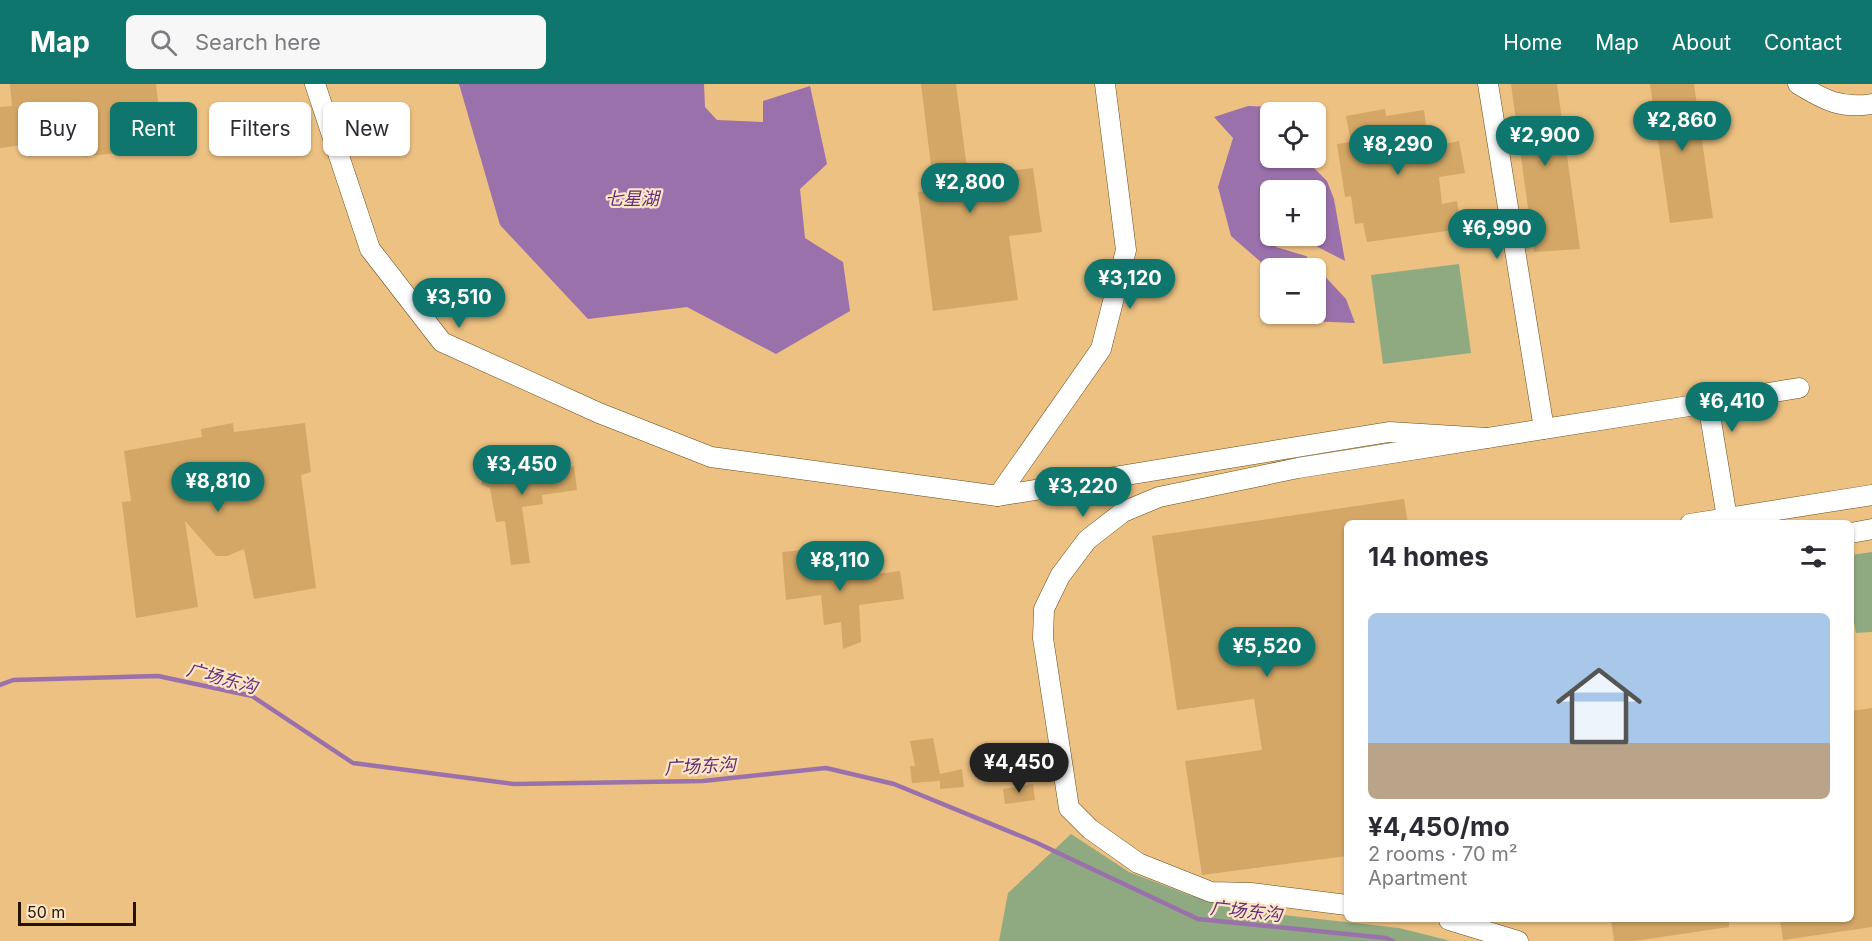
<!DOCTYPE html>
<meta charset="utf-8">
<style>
:root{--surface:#fff;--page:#f7f7f7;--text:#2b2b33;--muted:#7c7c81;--line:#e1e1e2;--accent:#0f766e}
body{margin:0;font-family:Inter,"Noto Sans SC",sans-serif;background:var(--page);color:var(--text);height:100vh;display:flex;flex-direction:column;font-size:22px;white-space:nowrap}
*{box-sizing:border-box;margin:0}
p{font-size:20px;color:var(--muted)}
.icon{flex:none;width:33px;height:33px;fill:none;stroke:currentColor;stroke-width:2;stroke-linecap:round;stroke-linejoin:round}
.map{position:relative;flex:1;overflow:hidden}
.drawer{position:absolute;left:1344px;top:436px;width:510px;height:402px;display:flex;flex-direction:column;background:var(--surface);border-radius:9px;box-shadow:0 2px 4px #0004}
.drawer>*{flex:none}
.top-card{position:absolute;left:18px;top:18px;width:570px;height:54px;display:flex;gap:12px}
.buttons{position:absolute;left:1260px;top:18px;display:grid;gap:12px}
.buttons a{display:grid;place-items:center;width:66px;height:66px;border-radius:9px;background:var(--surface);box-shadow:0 2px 4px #0004;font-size:30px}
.scale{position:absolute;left:18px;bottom:15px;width:118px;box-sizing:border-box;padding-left:6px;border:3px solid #231300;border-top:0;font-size:16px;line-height:21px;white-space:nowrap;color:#231300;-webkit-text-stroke:4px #fde6c7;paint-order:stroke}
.price{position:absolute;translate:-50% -51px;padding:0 14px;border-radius:21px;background:var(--accent);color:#fff;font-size:20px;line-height:39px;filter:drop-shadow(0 2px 3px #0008)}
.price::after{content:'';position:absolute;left:50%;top:36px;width:18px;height:14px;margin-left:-9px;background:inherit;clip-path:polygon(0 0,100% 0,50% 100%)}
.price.on{background:#222;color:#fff}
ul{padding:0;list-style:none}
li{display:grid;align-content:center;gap:12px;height:318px;padding:0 24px}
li+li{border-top:2px solid var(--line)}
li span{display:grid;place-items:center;height:186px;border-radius:9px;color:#555}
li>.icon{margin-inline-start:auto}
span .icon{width:108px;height:108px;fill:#fffc;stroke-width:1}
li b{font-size:26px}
h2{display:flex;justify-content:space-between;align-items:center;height:72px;padding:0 24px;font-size:26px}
.pill{padding:0 21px;border-radius:9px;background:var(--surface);box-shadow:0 2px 4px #0004;font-size:21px;line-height:54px}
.pill.on{background:var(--accent);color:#fff}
header{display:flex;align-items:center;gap:36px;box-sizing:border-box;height:84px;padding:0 30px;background:var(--accent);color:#fff}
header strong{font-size:28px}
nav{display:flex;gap:33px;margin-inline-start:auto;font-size:21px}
.search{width:420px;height:54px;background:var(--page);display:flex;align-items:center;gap:15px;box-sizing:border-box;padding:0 21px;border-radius:9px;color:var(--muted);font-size:22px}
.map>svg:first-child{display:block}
</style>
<header>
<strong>Map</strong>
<div class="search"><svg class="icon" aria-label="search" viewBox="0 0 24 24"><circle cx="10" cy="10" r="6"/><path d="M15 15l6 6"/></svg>Search here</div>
<nav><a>Home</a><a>Map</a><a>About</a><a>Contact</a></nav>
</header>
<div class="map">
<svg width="1872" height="857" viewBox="0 0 1872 857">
<rect width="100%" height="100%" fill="#edc182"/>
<g fill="#8faa81">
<polygon points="1459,180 1471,269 1383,280 1371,191"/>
<polygon points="1872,468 1872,548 1856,549 1851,524 1851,471"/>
<polygon points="1071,750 1129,788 1189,811 1240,826 1399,844 1451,857 999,857 1008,809"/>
</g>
<g fill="#9b71ac">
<polygon points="459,0 704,0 705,23 717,36 763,38 763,17 810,2 827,80 800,105 805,154 843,178 850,227 776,270 687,223 588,235 500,141"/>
<polygon points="1248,22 1296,24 1300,28 1270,28 1270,74 1307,74 1307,77 1327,97 1334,115 1345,177 1316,162 1320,136 1316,131 1316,106 1270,106 1270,143 1268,145 1276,163 1306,172 1346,215 1355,239 1281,236 1279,230 1316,230 1316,184 1270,184 1270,204 1262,179 1231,152 1218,103 1233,54 1214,33"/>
</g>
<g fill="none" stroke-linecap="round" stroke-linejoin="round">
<polyline stroke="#9b71ac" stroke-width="4.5" points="0,601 13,596 158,592 252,612 353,679 514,700 703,697 826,684 894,700 1035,758 1198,835 1386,854 1393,857"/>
</g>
<g fill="#d4a766">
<polygon points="10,0 156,0 161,44 155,46 156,53 123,58 123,68 83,73 79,58 42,64 40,59 0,64 0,23 12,22"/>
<polygon points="921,0 956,0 968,92 1033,84 1042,148 1009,152 1018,216 933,227 918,108 934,106"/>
<polygon points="1511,0 1557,0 1580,165 1534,168"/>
<polygon points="1650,0 1694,0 1713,134 1670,139"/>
<polygon points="1385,25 1386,32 1424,26 1429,63 1459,57 1465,89 1439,93 1442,120 1457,117 1461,145 1367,158 1363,139 1355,140 1351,112 1345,113 1337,60 1351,58 1346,32"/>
<polygon points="233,339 234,348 305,339 311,388 301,391 316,504 254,515 244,465 227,472 216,472 185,437 198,523 136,534 122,418 131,417 124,367 202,353 201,345"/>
<polygon points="524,369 525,380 534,378 535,388 574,382 577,406 542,411 543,420 522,423 530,479 511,481 505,437 496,438 490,404 481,400 489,384 495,376 503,372"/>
<polygon points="1404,415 1408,440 1347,440 1347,772 1202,791 1185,677 1262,666 1254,615 1177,626 1152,452"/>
<polygon points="802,466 806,490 854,482 854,493 900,487 904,515 859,521 861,558 843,565 841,538 824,541 821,511 786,516 782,468"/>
<polygon points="1872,624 1872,843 1783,856 1780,836 1851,836 1851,627"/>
<polygon points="933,654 940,690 962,685 964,703 940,705 940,697 912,699 910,682 915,682 910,657"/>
<polygon points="1033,700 1035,716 1005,720 1003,705"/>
<polygon points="1611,836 1729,836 1729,843 1634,857 1614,857"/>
</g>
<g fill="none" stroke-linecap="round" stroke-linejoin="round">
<defs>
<g id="minor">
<polyline points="315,0 370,165 442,258 599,329 711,373 998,412 1389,348 1487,354"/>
<polyline points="1488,0 1544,345"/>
<path d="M 1798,0 C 1824,16 1841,25 1872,20"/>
<polyline points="998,412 1101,265 1126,166 1105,0"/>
<polyline points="1690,440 1872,411"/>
<polyline points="1728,440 1708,319 1799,304"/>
<polyline points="1851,449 1872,445"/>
<polyline points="1347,821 1251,809 1211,808 1138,779 1090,745 1069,724 1043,554 1044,525 1060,492 1087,456 1123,428 1159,413 1298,384 1708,319"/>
<polyline points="1449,836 1518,857"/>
</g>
</defs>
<use href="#minor" stroke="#6a4c1b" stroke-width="21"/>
<use href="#minor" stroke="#fff" stroke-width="20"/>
</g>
<g text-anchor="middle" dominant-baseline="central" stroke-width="4.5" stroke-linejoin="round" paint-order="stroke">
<g font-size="18" font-style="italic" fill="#632e77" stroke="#fde6c7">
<text x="632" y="114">七星湖</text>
<text transform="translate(222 594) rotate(15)">广场东沟</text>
<text transform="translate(700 682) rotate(-3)">广场东沟</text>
<text transform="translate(1246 827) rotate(6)">广场东沟</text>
</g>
</g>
</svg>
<div class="buttons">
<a><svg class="icon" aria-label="locate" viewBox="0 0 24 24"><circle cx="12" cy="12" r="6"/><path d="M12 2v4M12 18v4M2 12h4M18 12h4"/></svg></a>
<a>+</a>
<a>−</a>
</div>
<div class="scale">50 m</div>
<b class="price" style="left:1682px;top:68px">¥2,860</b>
<b class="price" style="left:1545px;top:83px">¥2,900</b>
<b class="price" style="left:1398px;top:92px">¥8,290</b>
<b class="price" style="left:970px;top:130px">¥2,800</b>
<b class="price" style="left:1497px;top:176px">¥6,990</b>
<b class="price" style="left:1130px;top:226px">¥3,120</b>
<b class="price" style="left:459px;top:245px">¥3,510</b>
<b class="price" style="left:1732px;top:349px">¥6,410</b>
<b class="price" style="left:522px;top:412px">¥3,450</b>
<b class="price" style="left:218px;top:429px">¥8,810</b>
<b class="price" style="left:1083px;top:434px">¥3,220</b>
<b class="price" style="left:840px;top:508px">¥8,110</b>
<b class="price" style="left:1267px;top:594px">¥5,520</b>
<b class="price on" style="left:1019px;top:710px">¥4,450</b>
<div class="top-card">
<a class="pill">Buy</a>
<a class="pill on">Rent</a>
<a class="pill">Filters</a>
<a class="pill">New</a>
</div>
<section class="drawer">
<h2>14 homes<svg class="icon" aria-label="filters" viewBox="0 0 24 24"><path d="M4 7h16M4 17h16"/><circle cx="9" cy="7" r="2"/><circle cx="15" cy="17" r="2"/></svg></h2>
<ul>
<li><span style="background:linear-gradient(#a9c7e8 70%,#b9a48a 0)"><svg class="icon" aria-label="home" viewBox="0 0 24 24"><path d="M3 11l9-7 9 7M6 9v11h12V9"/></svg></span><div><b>¥4,450/mo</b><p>2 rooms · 70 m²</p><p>Apartment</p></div></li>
</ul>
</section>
</div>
